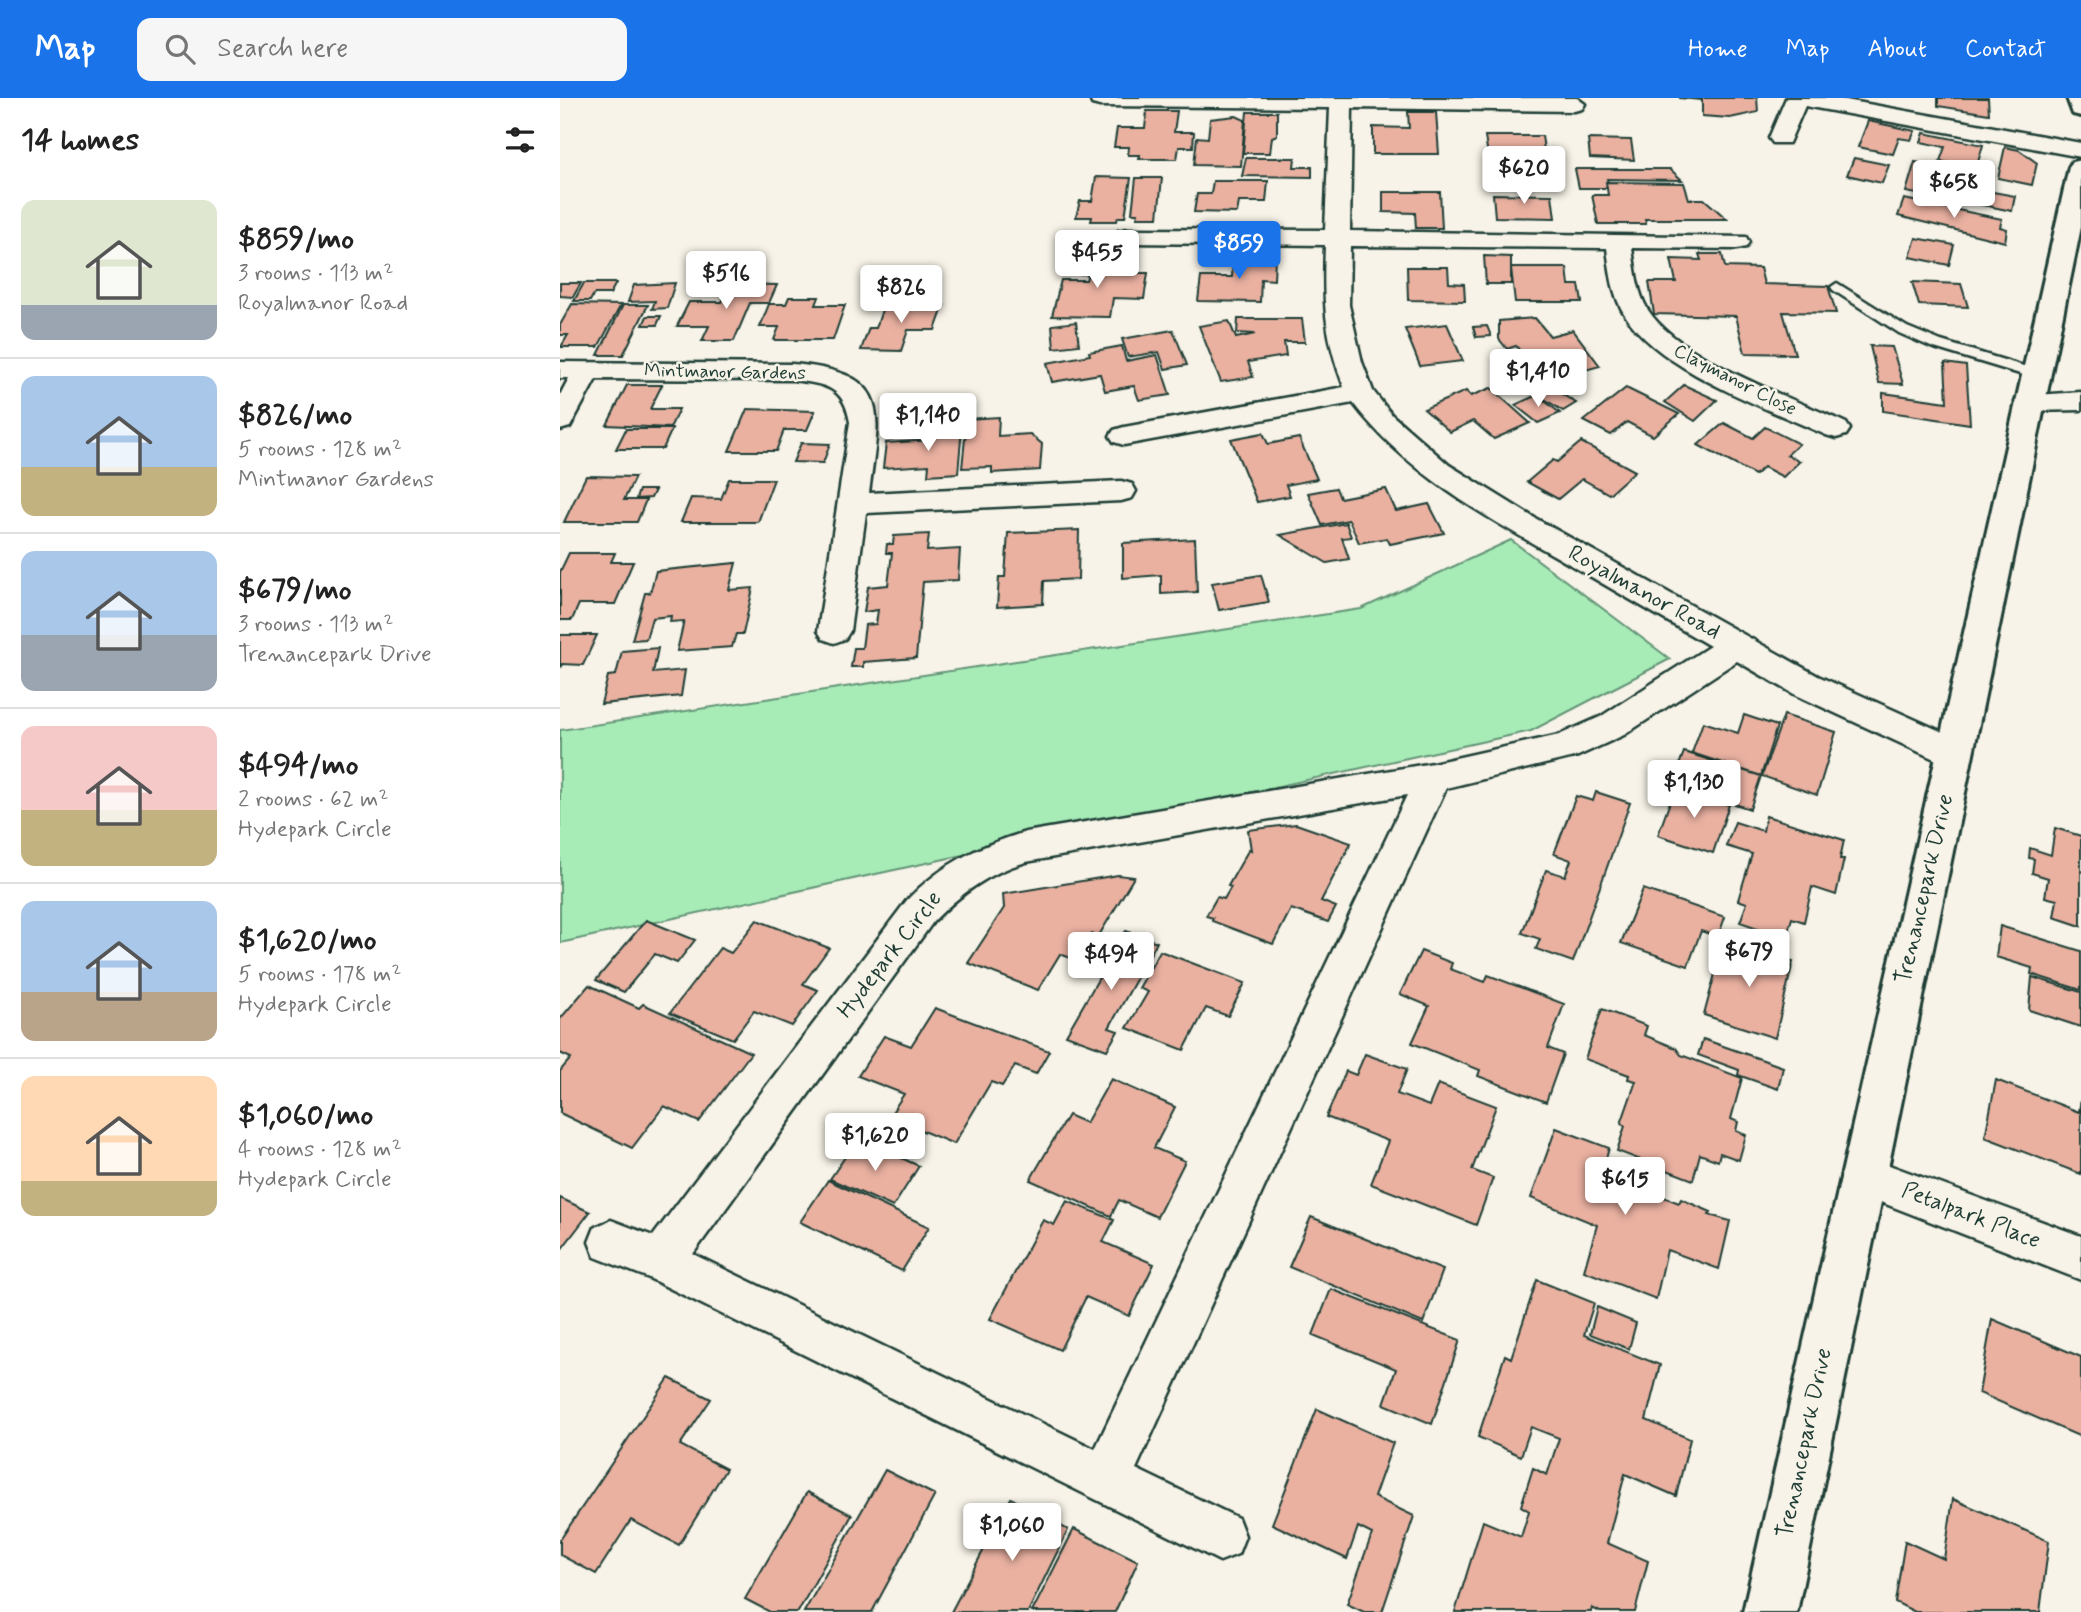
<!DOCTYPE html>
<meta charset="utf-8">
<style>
:root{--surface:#fff;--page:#f6f6f6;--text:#222;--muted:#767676;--line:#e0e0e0;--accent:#1a73e8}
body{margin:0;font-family:Mynerve,sans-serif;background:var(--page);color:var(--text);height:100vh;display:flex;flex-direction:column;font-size:26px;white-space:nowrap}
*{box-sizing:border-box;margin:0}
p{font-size:23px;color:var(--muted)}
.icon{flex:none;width:38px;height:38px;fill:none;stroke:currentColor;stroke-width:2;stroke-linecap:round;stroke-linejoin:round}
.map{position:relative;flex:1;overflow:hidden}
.drawer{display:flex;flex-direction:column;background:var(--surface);width:560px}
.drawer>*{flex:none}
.price{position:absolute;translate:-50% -60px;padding:0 16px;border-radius:7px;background:#fff;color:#222;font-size:23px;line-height:46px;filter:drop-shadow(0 2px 4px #0008)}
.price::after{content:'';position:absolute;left:50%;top:42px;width:21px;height:16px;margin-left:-10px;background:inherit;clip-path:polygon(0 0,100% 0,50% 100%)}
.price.active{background:var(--accent);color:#fff}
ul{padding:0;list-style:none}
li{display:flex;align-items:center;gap:21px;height:175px;padding:0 21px}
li+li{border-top:2px solid var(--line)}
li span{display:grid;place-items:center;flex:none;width:196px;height:140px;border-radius:14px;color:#555}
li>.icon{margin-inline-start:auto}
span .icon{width:84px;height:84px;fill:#fffc;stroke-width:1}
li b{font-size:30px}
h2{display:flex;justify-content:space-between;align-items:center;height:84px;padding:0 21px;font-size:30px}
header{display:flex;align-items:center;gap:42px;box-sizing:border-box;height:98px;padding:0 35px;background:var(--accent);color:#fff}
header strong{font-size:33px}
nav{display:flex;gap:38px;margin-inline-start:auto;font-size:24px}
.search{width:490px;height:63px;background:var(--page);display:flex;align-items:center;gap:18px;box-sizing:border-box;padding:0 24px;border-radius:14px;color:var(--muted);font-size:26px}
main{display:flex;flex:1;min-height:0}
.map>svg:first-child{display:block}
</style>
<header>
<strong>Map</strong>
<div class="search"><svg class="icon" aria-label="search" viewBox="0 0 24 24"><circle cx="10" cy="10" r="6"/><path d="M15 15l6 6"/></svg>Search here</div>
<nav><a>Home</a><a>Map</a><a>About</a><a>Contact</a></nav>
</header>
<main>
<section class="drawer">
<h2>14 homes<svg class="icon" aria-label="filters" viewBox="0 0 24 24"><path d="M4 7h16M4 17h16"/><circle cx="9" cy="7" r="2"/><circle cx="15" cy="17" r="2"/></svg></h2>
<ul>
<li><span style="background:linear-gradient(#dfe7d0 75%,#9aa5b1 0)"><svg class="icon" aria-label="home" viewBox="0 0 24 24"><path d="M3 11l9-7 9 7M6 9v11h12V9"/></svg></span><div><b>$859/mo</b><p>3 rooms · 113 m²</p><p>Royalmanor Road</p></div></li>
<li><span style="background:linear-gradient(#a9c7e8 65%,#c2b280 0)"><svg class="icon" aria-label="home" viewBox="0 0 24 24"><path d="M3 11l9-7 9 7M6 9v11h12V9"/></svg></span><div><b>$826/mo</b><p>5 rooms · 128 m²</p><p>Mintmanor Gardens</p></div></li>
<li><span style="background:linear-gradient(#a9c7e8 60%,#9aa5b1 0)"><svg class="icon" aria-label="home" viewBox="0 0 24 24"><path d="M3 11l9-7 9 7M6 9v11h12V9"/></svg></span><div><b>$679/mo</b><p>3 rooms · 113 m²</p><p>Trenancepark Drive</p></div></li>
<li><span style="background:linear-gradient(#f6c9c9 60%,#c2b280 0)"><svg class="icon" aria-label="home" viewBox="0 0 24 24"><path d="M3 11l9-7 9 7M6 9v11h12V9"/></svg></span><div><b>$494/mo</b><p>2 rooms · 62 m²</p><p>Hydepark Circle</p></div></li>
<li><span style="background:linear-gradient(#a9c7e8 65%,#b9a48a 0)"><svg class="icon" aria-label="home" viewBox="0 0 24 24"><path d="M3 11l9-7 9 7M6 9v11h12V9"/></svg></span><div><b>$1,620/mo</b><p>5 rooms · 178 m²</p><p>Hydepark Circle</p></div></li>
<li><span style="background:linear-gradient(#ffd9b3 75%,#c2b280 0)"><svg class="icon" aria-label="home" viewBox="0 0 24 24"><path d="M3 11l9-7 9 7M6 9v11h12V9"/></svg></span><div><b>$1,060/mo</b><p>4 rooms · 128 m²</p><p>Hydepark Circle</p></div></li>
</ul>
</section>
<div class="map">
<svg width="1521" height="1514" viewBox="0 0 1521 1514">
<rect width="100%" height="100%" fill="#f7f3e8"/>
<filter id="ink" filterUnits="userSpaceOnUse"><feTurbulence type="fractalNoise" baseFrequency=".0143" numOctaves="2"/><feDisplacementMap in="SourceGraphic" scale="14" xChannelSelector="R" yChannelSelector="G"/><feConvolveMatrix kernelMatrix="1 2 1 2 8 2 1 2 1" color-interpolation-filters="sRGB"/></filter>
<g filter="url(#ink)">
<polygon fill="#a7ecb7" stroke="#639476" stroke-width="2" points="951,442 1110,561 971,633 0,845 0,632 801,511"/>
<g fill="#eab1a1" stroke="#1f3d34" stroke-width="2">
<polygon points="1119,0 1197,0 1198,14 1170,20 1142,18 1142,2"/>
<polygon points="1378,0 1428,0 1429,16 1378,8"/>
<polygon points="587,13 617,13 614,34 634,34 633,49 619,49 617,61 579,61 580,57 568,57 569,49 554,49 557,30 585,30"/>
<polygon points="687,14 717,14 717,37 712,39 710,55 683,55"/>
<polygon points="848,14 876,14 879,56 813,56 813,29 849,30"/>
<polygon points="676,18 685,22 681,68 634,67 637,39 648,40 650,21"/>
<polygon points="1308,23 1355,33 1351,42 1339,40 1333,56 1298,49"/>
<polygon points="1364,35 1423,47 1416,71 1380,63 1385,49 1361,44"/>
<polygon points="925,38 982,38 985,58 928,58"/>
<polygon points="1028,41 1071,42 1074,62 1030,60"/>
<polygon points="1445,49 1459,52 1477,65 1472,87 1438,80"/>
<polygon points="686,60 735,60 734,69 752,69 752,79 682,78"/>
<polygon points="1294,60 1329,67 1322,85 1287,77"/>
<polygon points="1355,64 1383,69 1380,76 1413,82 1408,101 1375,95 1373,99 1346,94"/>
<polygon points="1015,71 1110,71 1122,82 1047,81 1049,90 1019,90"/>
<polygon points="536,79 571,80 565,119 558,119 557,123 531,123 532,119 516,119 520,103 532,103"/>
<polygon points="576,80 602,80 598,119 577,119 578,115 572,115"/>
<polygon points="653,83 708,83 706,104 679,104 677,115 634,114 637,96 651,96"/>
<polygon points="1046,84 1124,85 1129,101 1144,101 1167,121 1085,121 1086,126 1038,126 1032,97 1048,97"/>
<polygon points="1417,91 1455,98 1452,113 1413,105"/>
<polygon points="823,94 880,94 882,130 856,130 855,115 823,114"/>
<polygon points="933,96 992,97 995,120 935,119"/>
<polygon points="1344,101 1442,121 1440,129 1447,131 1445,144 1338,118"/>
<polygon points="1356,140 1394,147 1389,167 1350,159"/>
<polygon points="1139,156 1162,156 1165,169 1200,170 1204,186 1268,188 1276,215 1223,214 1235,256 1185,255 1176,218 1094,216 1089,184 1116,184 1111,161 1141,162"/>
<polygon points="673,158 715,158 714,182 701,181 700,204 638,203 641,179 672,179"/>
<polygon points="924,158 951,159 951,186 926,186"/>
<polygon points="515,163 557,164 555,175 588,175 584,201 553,200 550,219 492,218 501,182 526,182 528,176 513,176"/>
<polygon points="847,169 888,169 889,185 904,186 905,203 848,202"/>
<polygon points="951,170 1007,170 1009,187 1019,187 1022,204 955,204"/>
<polygon points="1352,184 1401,186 1408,209 1359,207"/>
<polygon points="0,185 21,185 13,199 0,198"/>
<polygon points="24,185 56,185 50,196 34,196 30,203 14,203"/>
<polygon points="115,185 107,210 92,211 95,203 68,204 74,187"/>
<polygon points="170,186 217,187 209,205 190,205 174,243 142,243 149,228 117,228 129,204 162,204"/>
<polygon points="229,199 259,199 256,207 285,207 273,242 214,242 219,229 200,229 209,206 226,206"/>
<polygon points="12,206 61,207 38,249 1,249 8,237 0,237 0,227"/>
<polygon points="324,206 384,207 375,232 348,232 341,253 301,252 309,230 316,230"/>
<polygon points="63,207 88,207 63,257 38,257"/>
<polygon points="87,218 101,218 97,227 83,227"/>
<polygon points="975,220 990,238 1013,232 1040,268 984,283 956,248 947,251 939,241 939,223"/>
<polygon points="678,221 742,221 745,244 724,244 726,258 688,264 693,279 661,284 639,228 669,223 676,240 695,236 677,235"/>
<polygon points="516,224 519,247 494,250 492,227"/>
<polygon points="887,226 903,263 860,268 845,231"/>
<polygon points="927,228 931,238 916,239 913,229"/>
<polygon points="613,232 627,267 605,271 599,254 568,259 562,241"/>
<polygon points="562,248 566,263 597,257 610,297 579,302 574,288 545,293 540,276 492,284 487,265 530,257 529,254"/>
<polygon points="1310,248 1332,249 1343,286 1319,285"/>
<polygon points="1385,265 1406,268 1410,326 1323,313 1323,295 1387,304"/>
<polygon points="952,281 961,289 946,295 937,286"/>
<polygon points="67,287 102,287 90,311 119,311 110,330 47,327"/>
<polygon points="1124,287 1157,302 1135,323 1105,304"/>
<polygon points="989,288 1016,305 1003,313 977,296"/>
<polygon points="931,290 970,325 934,341 913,323 890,334 864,311 906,293 911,298"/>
<polygon points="1066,290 1119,316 1093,338 1067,324 1051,337 1024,323"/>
<polygon points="977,297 1000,315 978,325 955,307"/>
<polygon points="187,311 255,313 247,332 224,332 216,353 169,353"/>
<polygon points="439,319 438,338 470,336 482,346 480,372 432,375 432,369 402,370 407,321"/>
<polygon points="1164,325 1193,340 1205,329 1239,346 1227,357 1240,363 1223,379 1204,369 1195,377 1138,347"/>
<polygon points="402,330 398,375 368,377 369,367 323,370 326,345 372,342 373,332"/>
<polygon points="66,331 112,331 103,351 56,351"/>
<polygon points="703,335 708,346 739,340 757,381 726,387 730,398 697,404 671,341"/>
<polygon points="1021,344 1075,373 1049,396 1022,381 998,401 967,384 993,362 997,364"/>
<polygon points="241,345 270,346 263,365 233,364"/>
<polygon points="26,378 75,379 64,402 86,402 77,424 4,424"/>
<polygon points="169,381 214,381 198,424 121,424 131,400 161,401"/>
<polygon points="776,390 780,400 826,391 836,413 869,406 884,435 830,446 827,440 799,445 789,422 762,427 748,395"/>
<polygon points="79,392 95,392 91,400 76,401"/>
<polygon points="786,425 791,439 782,440 789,461 767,465 720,437"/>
<polygon points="519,432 518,481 484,483 483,506 437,509 439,479 445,479 448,435"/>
<polygon points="369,436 367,453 400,451 398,482 363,484 356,560 303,564 303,569 291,569 294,550 302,550 305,527 316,526 318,512 304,514 308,489 328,487 332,455 326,455 327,446 333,446 334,438"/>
<polygon points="635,441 637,494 601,496 601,477 563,480 563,445"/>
<polygon points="9,455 55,455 51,464 73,464 55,506 19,506 12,522 0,522 0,474"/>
<polygon points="176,465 169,492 193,490 183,536 176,536 172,549 117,553 124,523 110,524 111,518 92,520 86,541 72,542 85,495 90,495 96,473"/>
<polygon points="701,477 709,504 659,512 652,485"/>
<polygon points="0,537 37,537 23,567 2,566 0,570"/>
<polygon points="98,550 93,575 125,572 121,598 41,606 48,578 56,577 62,553"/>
<polygon points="1184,617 1217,628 1201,678 1132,655 1143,624 1178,635"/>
<polygon points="1224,617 1276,634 1257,697 1202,678"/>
<polygon points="1124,654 1201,678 1190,711 1112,686"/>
<polygon points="1115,690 1169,707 1153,755 1098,737"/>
<polygon points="1036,694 1070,705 1013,864 976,851 980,841 962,835 986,772 1005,778 1011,762 994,756 1016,698 1033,703"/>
<polygon points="1206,718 1284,742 1280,761 1284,761 1276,797 1252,789 1244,824 1232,820 1226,840 1180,824 1187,805 1178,802 1192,756 1166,748 1175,724 1203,733"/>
<polygon points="736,726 791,745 761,803 776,809 768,824 731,811 713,846 652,823 653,820 646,818 657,799 664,801 671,789 668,788 689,751 691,752 688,732"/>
<polygon points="1495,730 1521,738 1521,828 1494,819 1497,802 1485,799 1488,780 1472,775 1474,761 1469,760 1470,750 1491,757"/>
<polygon points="558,777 574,779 538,839 532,836 516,862 500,856 478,892 408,865 444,810 443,796"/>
<polygon points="1083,791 1165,819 1158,839 1141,833 1128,868 1061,845"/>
<polygon points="86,822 135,842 117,865 95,856 64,894 36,882"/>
<polygon points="197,822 269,850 243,886 258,892 232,928 194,913 173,941 110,915 160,850 171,855"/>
<polygon points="1440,828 1521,853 1521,892 1471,876 1472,870 1436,859"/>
<polygon points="566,833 597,844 549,930 558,933 547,952 506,937"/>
<polygon points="1164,842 1233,864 1215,940 1144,917"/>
<polygon points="600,853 685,885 668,918 646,910 624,952 567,930 588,894 579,890"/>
<polygon points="861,853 892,865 890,871 925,884 928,877 1004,906 988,950 1003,956 986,1004 918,978 920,972 852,945 869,908 840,896"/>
<polygon points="1472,879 1521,894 1521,929 1469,912"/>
<polygon points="29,887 79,910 83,906 191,955 139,1024 104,1008 72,1050 0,1015 0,973 11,960 0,955 0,921"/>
<polygon points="375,910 489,953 476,976 455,968 442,988 431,984 394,1046 329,1019 344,996 298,978 324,938 351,948"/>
<polygon points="1042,911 1087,928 1084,937 1116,950 1121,957 1182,980 1171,1021 1178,1024 1176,1033 1186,1037 1179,1062 1160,1055 1158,1063 1140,1056 1133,1082 1057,1053 1065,1028 1061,1026 1076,983 1068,981 1069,977 1025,961"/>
<polygon points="1143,941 1223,969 1218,991 1178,977 1179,972 1138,957"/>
<polygon points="805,956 847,971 837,996 869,1008 878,986 936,1008 912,1072 933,1080 916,1127 811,1086 828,1043 766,1019 786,973 796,977"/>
<polygon points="551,981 615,1009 594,1050 625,1063 597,1119 559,1102 551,1118 470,1082 508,1017 526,1025"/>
<polygon points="1436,982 1519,1014 1521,1000 1521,1076 1425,1039"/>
<polygon points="996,1030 1049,1050 1042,1075 1119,1105 1121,1101 1151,1114 1149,1117 1170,1123 1159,1171 1107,1152 1096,1201 1024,1173 1037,1127 971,1100"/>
<polygon points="298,1040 359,1068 333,1109 270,1081"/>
<polygon points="268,1082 369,1129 342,1173 240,1124"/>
<polygon points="0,1100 30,1114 0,1153"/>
<polygon points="507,1103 554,1122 543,1144 594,1166 569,1218 526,1199 500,1252 430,1221 483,1122 494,1127"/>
<polygon points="751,1119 883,1172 863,1225 729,1169"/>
<polygon points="977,1182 1034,1205 1024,1237 1100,1267 1086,1322 1130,1341 1116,1398 1065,1376 1047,1445 1088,1463 1075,1514 1040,1514 1032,1510 1031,1514 895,1514 923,1423 961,1439 969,1413 961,1408 973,1370 987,1377 999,1340 971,1329 961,1358 918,1339 945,1257 951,1260"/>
<polygon points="771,1191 900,1242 872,1326 824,1306 836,1271 753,1237"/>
<polygon points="1037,1209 1076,1225 1069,1251 1030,1236"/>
<polygon points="1432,1221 1521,1259 1521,1339 1419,1295"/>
<polygon points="109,1280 151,1301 120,1347 166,1371 119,1447 71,1422 36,1476 0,1457 0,1442"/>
<polygon points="757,1311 833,1345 814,1399 854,1418 822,1514 804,1514 787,1506 812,1436 798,1429 787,1461 712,1426"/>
<polygon points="325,1372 375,1397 312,1514 244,1514"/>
<polygon points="247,1394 292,1417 238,1514 210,1514 185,1501"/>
<polygon points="451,1400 508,1432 468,1514 391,1514"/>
<polygon points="1393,1401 1489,1443 1480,1514 1355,1514 1335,1504 1345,1443 1384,1461"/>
<polygon points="514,1431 578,1463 555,1514 472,1514"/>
</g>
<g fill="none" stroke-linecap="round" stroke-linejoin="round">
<defs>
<polygon id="lane" points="1277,185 1347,229 1381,243 1480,273 1482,276 1480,279 1470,279 1371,249 1339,235 1273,192 1271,189"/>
<g id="street">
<path d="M 1017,0 L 1025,6 L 1022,11 L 1014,13 L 792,10 L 790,133 L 1186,139 L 1189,144 L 1186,149 L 1177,151 L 1072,150 C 1075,171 1077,194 1088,212 C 1118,260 1234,301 1286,325 L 1290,331 L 1286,337 L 1276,340 L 1266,337 C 1207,310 1100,273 1065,217 C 1052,197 1050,173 1047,150 L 790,148 L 789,207 L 802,264 L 813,293 L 832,317 L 889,367 L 973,419 L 1258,578 L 1407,645 L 1412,655 L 1407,665 L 1395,668 L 1383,665 L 1234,596 L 1177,563 L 1064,637 L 1018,658 L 886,690 L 576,1371 L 678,1420 L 685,1438 L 678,1456 L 660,1463 L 89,1180 L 35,1159 L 29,1144 L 35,1129 L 51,1122 L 93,1138 L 347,802 C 382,766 418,748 466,734 L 873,665 L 999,637 L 1040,619 L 1150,548 C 1099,518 1048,489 997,459 C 922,417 846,374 793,305 L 564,347 L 554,344 L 550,338 L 554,332 L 564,329 L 784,289 C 764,237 763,202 765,147 L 567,145 L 558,143 L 555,138 L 558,133 L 567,131 L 765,132 L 770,10 L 540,8 L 532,6 L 530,0 ZM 847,697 L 535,1351 L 133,1156 L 373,824 C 400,796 428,775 466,764 Z"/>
<polygon points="1226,0 1275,0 1521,45 1521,59 1245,8 1229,45 1213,45 1209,40"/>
<path d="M 0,264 L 232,266 C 334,275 320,312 309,395 L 561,383 L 572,386 L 576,393 L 572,400 L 561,403 L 306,415 L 290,533 L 285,541 L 274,545 L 263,541 L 258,533 L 290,324 C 284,288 265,286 232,282 L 36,281 L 10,329 L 0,332 L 0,297 L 9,280 L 0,280 Z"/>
<polygon points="1521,294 1521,312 1469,313 1459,310 1455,304 1459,298"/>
<polygon points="1302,1057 1521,1138 1521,1182 1287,1091 1281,1077 1287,1063"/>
</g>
<g id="secondary">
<polygon points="1507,0 1521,0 1521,18 1513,16"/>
<polygon points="1521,62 1521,129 1237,1514 1183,1514 1509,69 1512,64"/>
</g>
</defs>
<use href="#lane" stroke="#1f3d34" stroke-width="5"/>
<use href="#street" stroke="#1f3d34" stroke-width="5"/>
<use href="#secondary" stroke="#1f3d34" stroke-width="6"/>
<use href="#lane" fill="#f7f3e8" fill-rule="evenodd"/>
<use href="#street" fill="#f7f3e8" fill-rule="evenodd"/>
<use href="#secondary" fill="#f7f3e8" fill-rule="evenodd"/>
</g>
</g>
<g text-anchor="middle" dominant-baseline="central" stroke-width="5" stroke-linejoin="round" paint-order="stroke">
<g font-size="19" fill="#1f3d34" stroke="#f7f3e8">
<text transform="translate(165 274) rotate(1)">Mintmanor Gardens</text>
<text transform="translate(1175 282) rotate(27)">Claymanor Close</text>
</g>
<g font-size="23" fill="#1f3d34" stroke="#f7f3e8">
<text transform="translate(1084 495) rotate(29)">Royalmanor Road</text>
<text transform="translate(1365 791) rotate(-77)">Trenancepark Drive</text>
<text transform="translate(330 857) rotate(-52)">Hydepark Circle</text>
<text transform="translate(1411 1118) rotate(21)">Petalpark Place</text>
<text transform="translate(1245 1345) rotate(-78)">Trenancepark Drive</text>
</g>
</g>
</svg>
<b class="price" style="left:964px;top:108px">$620</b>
<b class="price" style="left:1394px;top:122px">$658</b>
<b class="price active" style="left:679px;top:183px">$859</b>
<b class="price" style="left:537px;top:192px">$455</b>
<b class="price" style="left:166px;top:213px">$516</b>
<b class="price" style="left:341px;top:227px">$826</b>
<b class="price" style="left:978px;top:311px">$1,410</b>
<b class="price" style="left:368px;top:355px">$1,140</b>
<b class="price" style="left:1134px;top:722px">$1,130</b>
<b class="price" style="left:1189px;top:891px">$679</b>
<b class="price" style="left:551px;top:894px">$494</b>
<b class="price" style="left:315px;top:1075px">$1,620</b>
<b class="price" style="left:1065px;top:1119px">$615</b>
<b class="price" style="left:452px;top:1465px">$1,060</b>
</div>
</main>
